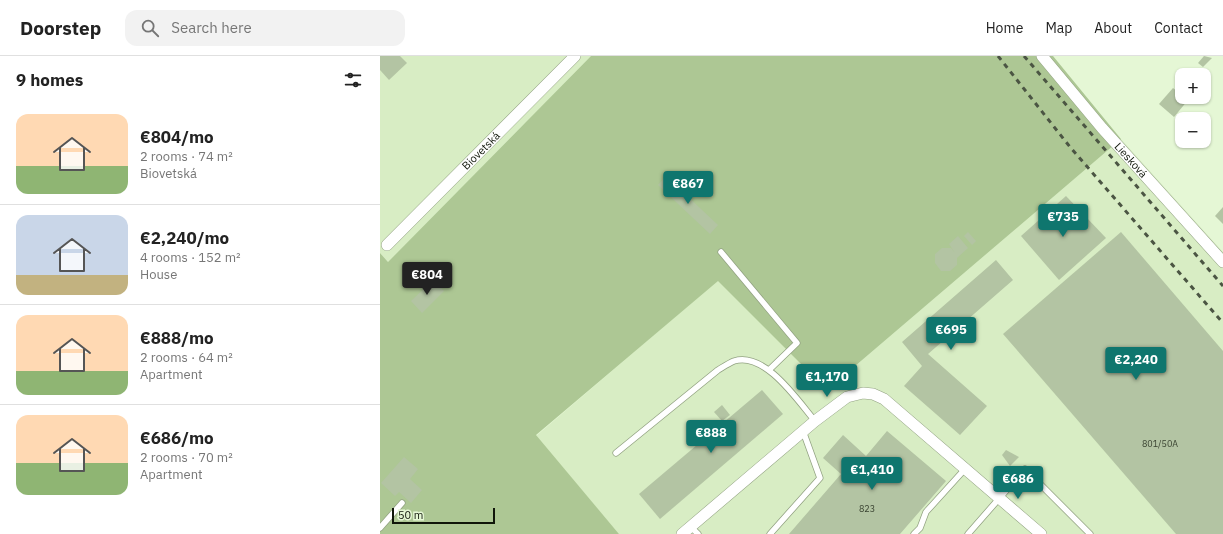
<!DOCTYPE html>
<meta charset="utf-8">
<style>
:root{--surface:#fff;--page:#f2f2f2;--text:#222;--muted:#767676;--line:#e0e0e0;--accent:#0f766e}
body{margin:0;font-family:"IBM Plex Sans",sans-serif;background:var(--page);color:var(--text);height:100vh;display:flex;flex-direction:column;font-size:15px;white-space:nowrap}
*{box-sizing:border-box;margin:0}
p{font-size:13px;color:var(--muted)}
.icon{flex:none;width:22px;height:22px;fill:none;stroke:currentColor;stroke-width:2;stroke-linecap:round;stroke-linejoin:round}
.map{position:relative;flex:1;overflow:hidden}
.panel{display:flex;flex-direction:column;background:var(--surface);width:380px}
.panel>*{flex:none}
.fabs{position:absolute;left:795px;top:12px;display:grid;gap:8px}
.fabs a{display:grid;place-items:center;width:36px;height:36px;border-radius:8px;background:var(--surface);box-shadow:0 1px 3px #0004;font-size:20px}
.scale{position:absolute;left:12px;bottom:10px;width:103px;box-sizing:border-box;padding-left:4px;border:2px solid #10160a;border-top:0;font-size:11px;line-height:14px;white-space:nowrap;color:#10160a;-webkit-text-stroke:3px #e5f7d5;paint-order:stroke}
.price{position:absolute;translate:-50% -34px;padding:0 9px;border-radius:4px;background:var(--accent);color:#fff;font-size:13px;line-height:26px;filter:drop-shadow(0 1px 2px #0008)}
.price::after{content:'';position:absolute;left:50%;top:24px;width:12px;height:9px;margin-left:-6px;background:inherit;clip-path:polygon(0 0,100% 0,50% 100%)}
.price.active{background:#222;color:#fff}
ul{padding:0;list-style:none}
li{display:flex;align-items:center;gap:12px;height:100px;padding:0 16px}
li+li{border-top:1px solid var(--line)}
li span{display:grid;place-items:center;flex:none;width:112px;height:80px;border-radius:12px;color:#555}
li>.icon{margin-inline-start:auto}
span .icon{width:48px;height:48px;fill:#fffc;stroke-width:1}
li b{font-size:17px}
h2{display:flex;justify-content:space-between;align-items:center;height:48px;padding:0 16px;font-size:17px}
header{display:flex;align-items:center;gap:24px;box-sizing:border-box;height:56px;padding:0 20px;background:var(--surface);border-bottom:1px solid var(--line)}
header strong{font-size:19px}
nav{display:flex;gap:22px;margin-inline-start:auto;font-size:14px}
.search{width:280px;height:36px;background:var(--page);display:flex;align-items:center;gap:10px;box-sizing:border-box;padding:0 14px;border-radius:12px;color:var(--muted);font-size:15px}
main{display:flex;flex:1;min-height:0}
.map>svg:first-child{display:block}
</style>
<header>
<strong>Doorstep</strong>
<div class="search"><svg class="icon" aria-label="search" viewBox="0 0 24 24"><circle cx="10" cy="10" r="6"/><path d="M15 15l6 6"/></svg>Search here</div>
<nav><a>Home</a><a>Map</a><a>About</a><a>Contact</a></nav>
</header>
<main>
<section class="panel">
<h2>9 homes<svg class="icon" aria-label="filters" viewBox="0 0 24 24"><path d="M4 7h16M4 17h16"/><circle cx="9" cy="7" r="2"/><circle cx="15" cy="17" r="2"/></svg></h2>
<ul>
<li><span style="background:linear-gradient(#ffd9b3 65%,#8fb573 0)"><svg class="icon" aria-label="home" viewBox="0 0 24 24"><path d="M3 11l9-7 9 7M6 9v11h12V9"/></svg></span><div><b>€804/mo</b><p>2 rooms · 74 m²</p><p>Biovetská</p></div></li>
<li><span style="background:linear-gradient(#c9d6e8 75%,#c2b280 0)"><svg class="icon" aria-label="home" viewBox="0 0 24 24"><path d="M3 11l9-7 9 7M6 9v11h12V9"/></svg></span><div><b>€2,240/mo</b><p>4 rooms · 152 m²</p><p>House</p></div></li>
<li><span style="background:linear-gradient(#ffd9b3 70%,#8fb573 0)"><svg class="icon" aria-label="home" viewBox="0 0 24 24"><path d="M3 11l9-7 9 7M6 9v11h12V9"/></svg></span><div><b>€888/mo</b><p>2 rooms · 64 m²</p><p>Apartment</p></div></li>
<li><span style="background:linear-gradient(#ffd9b3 60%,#8fb573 0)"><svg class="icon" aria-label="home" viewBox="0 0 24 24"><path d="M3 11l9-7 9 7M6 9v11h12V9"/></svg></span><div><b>€686/mo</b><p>2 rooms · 70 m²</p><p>Apartment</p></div></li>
</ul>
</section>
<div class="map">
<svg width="843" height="478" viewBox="0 0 843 478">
<rect width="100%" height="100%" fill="#e5f7d5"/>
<g fill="#d8edc4">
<polygon points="0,0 211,0 8,206 0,197"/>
<polygon points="741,83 843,196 843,478 239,478 156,380 338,224 447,334"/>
</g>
<polygon fill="#adc794" points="211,0 673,0 741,83 447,334 338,225 156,379 239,478 0,478 0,197 8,206"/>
<g fill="#b3c4a3">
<polygon points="0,0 20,0 27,7 9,24 0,14"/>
<polygon points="824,0 832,2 823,11 818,7"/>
<polygon points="793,32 808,44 794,61 779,48"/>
<polygon points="286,120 338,169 330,178 278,129"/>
<polygon points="686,140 726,182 679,224 641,180"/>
<polygon points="843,151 843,168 835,160"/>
<polygon points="588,176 596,185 592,189 584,180"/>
<polygon points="741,176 843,295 843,478 796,478 623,278"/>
<polygon points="578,180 588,192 577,202 577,209 570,215 561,215 555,207 555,198 562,192 571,192 575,197 569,188"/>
<polygon points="616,204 633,224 548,298 607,350 580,379 524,330 542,310 522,286"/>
<polygon points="53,224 64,235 42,257 31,245"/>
<polygon points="382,334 403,358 280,463 259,438"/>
<polygon points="342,349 350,359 342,365 334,356"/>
<polygon points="507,375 566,425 520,478 409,478 461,418 443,402 463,379 486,400"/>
<polygon points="626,394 639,401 630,410 622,399"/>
<polygon points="24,401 38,413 30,423 42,434 31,447 19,436 15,440 1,427"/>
</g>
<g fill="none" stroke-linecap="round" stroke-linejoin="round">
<defs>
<g id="service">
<polyline points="341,196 417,287 390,313"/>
<path d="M 236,397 L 338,314 C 343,311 349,307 354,305 C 385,295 418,345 435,365"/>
<polyline points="311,471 318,478"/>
<polyline points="0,472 22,447"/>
<polyline points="390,478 440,422 423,375"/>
<polyline points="534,478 540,472 546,456 585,413"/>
<polyline points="588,478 645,413 710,478"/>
</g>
<g id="minor">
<path id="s1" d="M 662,0 L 722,72 L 843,206"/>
<path id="s2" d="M 7,189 L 195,0"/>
<polyline points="302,478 435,365 467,341 483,337 493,338 504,343 661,478"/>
</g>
</defs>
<use href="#service" stroke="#92a282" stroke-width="7"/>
<use href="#minor" stroke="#92a282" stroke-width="12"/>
<use href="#service" stroke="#fff" stroke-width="5.5"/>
<use href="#minor" stroke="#fff" stroke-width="11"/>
<g stroke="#4b5543" stroke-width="3" stroke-dasharray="5 5" stroke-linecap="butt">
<polyline points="618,0 690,91 843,267"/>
<polyline points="644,0 843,230"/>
</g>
</g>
<g text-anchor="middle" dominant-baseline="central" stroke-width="3" stroke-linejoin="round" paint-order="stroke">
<g font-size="9" fill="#394230">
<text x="780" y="387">801/50A</text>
<text x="487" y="452">823</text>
</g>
<g font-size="11" fill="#10160a" stroke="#e5f7d5">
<text stroke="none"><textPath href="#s2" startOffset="133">Biovetská</textPath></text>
<text stroke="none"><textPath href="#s1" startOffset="137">Liesková</textPath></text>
</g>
</g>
</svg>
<div class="fabs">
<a>+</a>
<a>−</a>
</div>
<div class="scale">50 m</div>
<b class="price" style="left:308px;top:149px">€867</b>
<b class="price" style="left:683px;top:182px">€735</b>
<b class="price active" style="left:47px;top:240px">€804</b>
<b class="price" style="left:571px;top:295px">€695</b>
<b class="price" style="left:756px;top:325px">€2,240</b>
<b class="price" style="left:447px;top:342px">€1,170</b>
<b class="price" style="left:331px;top:398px">€888</b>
<b class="price" style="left:492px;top:435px">€1,410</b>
<b class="price" style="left:638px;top:444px">€686</b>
</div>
</main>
